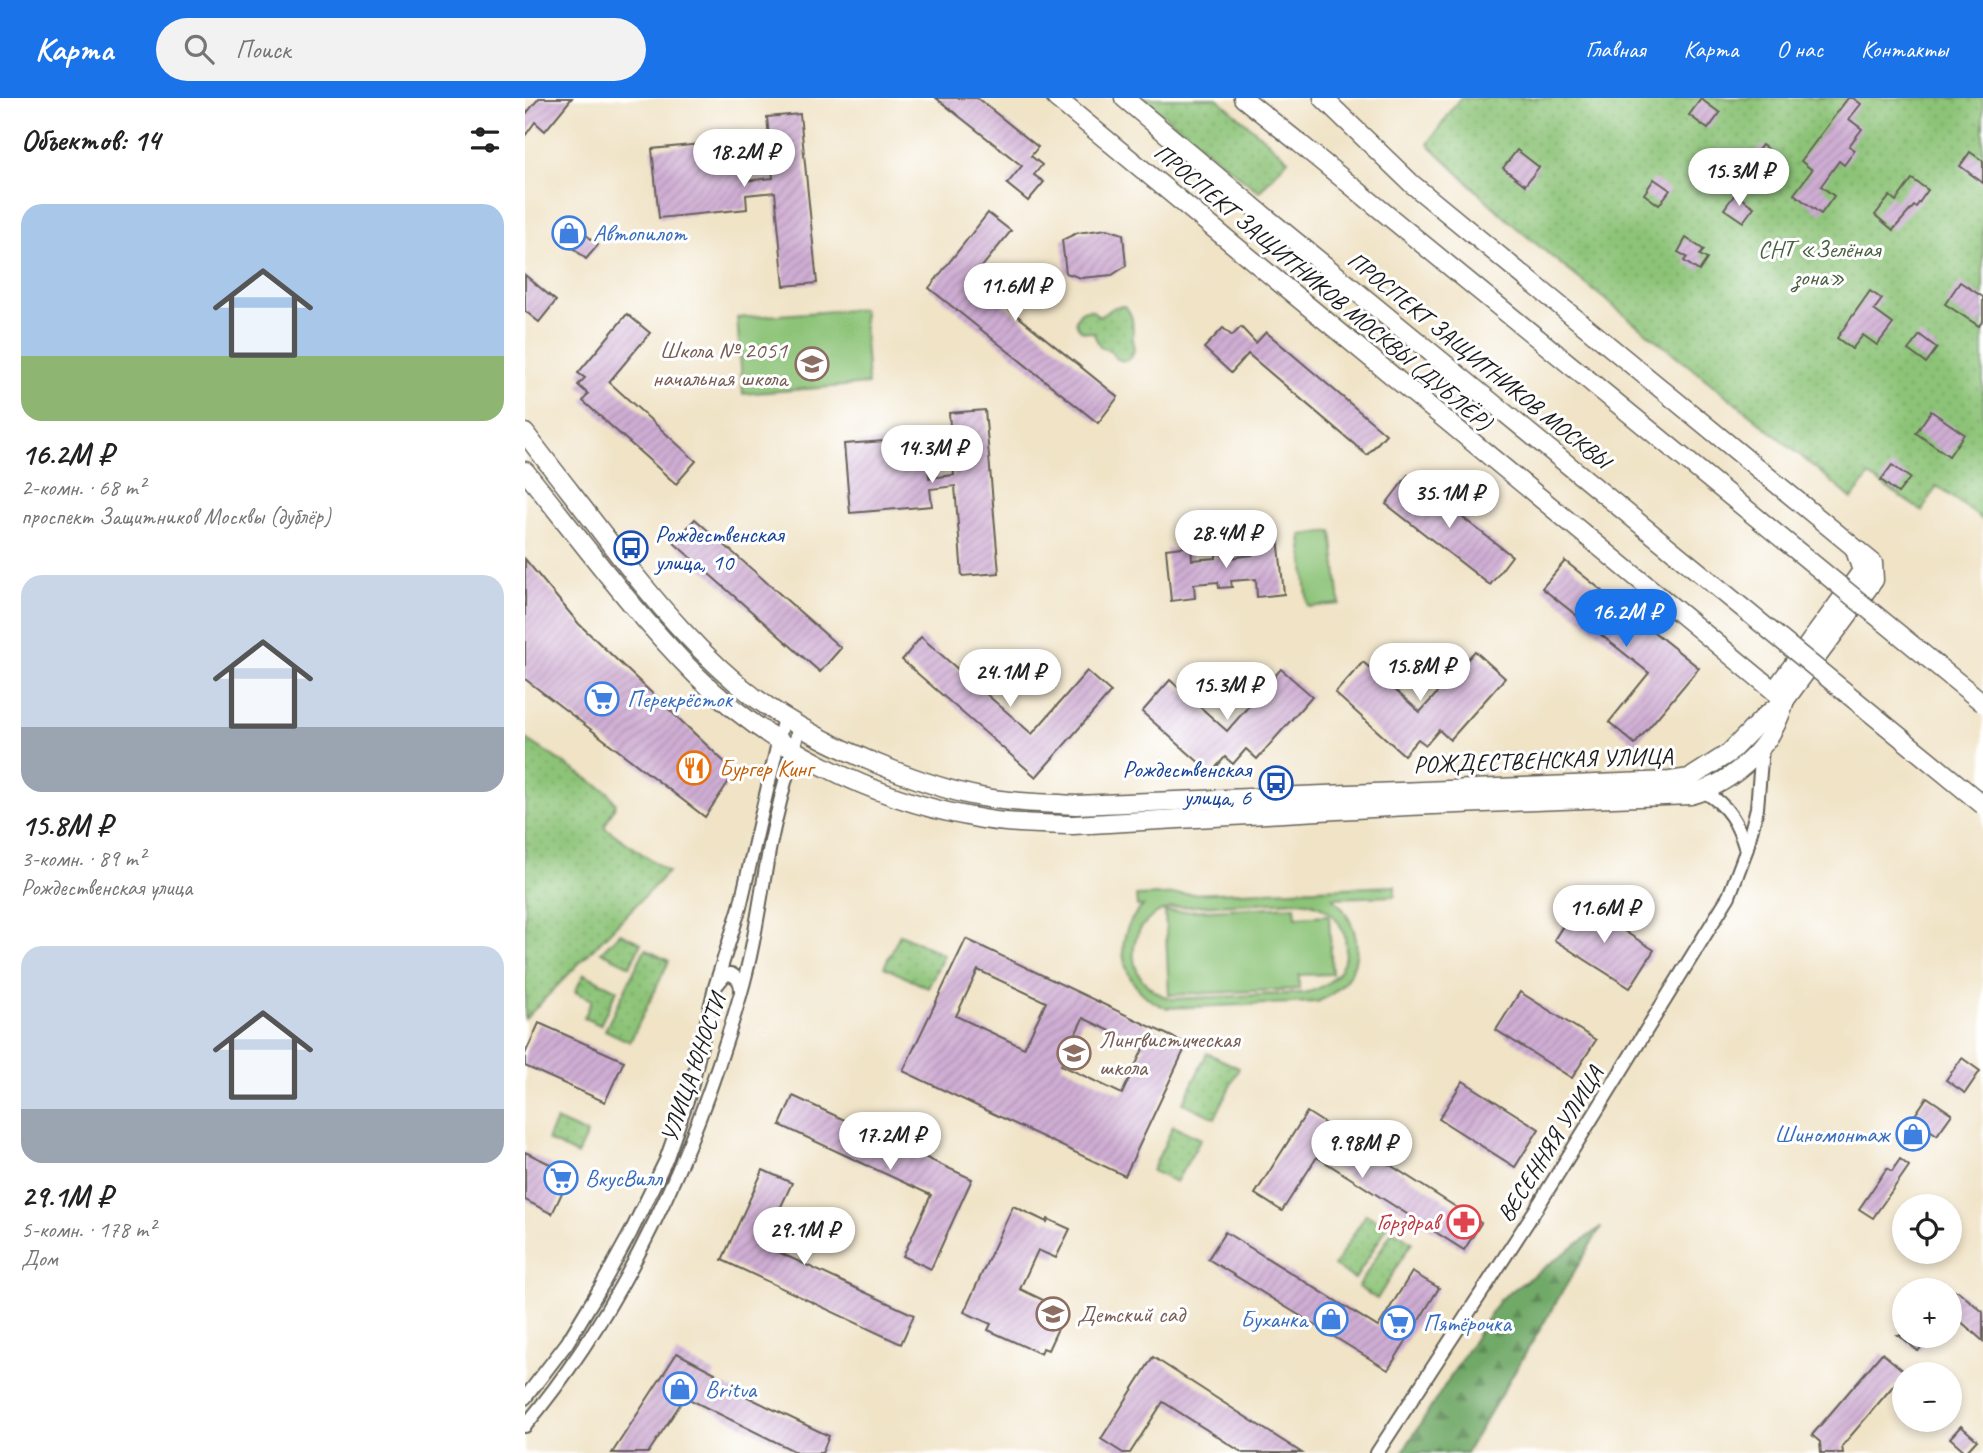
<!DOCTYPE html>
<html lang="ru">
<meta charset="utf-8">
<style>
:root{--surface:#fff;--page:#f2f2f2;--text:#222;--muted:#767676;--accent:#1a73e8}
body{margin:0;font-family:Caveat,sans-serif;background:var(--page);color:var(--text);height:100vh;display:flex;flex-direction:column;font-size:26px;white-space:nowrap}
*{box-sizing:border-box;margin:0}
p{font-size:23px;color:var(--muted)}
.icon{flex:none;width:38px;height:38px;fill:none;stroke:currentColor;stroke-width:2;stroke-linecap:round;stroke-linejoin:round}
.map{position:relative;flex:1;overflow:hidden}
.panel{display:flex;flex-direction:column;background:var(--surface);width:525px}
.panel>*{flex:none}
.fabs{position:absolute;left:1367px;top:1096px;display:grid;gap:14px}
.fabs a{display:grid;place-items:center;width:70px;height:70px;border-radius:50%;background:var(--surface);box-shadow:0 4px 10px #0003;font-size:35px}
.price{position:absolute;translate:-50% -60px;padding:0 16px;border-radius:24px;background:#fff;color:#222;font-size:23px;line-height:46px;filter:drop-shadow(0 2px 4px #0008)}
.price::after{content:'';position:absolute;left:50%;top:42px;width:21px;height:16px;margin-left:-10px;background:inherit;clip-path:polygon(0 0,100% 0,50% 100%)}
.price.current{background:var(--accent);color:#fff}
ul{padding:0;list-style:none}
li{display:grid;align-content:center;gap:14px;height:371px;padding:0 21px}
li span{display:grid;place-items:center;height:217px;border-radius:21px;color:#555}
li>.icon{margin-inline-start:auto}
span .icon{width:126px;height:126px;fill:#fffc;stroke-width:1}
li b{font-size:30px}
h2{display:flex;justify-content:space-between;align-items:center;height:84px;padding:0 21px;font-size:30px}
header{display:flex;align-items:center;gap:42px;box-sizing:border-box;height:98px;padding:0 35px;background:var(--accent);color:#fff}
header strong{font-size:33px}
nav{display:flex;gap:38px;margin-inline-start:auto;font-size:24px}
.search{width:490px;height:63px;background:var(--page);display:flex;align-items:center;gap:18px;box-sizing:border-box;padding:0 24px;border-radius:38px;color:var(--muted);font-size:26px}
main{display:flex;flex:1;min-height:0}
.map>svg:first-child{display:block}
</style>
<header>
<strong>Карта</strong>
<div class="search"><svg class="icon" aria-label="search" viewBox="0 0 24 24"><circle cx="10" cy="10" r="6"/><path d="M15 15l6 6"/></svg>Поиск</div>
<nav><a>Главная</a><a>Карта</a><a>О нас</a><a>Контакты</a></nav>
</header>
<main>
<section class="panel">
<h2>Объектов: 14<svg class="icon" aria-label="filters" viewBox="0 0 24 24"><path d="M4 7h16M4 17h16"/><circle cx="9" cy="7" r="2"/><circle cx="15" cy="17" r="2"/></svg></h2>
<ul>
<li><span style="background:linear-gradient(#a9c7e8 70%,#8fb573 0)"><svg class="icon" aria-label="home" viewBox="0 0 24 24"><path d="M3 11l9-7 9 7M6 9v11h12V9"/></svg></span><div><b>16.2M ₽</b><p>2-комн. · 68 m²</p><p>проспект Защитников Москвы (дублёр)</p></div></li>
<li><span style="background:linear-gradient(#c9d6e8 70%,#9aa5b1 0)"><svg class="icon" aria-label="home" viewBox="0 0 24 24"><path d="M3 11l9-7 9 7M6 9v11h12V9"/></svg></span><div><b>15.8M ₽</b><p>3-комн. · 89 m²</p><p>Рождественская улица</p></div></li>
<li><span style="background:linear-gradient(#c9d6e8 75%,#9aa5b1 0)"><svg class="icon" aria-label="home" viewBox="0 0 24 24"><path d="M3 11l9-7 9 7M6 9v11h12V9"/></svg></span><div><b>29.1M ₽</b><p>5-комн. · 178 m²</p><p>Дом</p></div></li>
</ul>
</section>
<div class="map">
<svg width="1458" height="1355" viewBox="0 0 1458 1355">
<defs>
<pattern id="green-dots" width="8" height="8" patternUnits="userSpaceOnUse" patternTransform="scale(1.75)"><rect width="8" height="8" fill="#8cc377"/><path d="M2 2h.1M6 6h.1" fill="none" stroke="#78a766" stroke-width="1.8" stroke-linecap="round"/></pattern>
<pattern id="forest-firs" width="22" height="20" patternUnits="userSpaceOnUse" patternTransform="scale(1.75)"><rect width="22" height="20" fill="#71a968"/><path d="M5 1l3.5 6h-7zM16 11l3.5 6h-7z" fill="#5c8955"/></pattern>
<pattern id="building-hatch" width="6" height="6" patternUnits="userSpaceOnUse" patternTransform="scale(1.75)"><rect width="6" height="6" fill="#cfadd3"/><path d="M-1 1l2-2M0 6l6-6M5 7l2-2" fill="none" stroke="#b194b5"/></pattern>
</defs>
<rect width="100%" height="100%" fill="#fff"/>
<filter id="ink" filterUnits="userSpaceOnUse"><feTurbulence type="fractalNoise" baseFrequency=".0143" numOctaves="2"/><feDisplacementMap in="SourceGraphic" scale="14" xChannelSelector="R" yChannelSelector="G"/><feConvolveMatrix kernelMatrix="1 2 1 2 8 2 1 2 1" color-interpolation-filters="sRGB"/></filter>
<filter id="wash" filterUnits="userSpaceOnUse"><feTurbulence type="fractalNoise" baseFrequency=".00686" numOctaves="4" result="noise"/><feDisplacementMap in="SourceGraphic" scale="28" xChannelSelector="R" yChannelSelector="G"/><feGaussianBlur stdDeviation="1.57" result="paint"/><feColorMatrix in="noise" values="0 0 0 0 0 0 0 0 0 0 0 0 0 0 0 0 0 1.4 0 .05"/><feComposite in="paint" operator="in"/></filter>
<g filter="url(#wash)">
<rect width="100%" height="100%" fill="#f0e3c6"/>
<g fill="url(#green-dots)" stroke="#54704a" stroke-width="2">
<polygon points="618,0 692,0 763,61 734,94"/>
<path d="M 935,0 L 1458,0 L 1458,422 L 1412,388 L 1397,413 L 1344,378 L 1327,401 C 1218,307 1102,222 992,130 C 961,103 933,74 903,46 Z"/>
<path d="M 599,208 C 613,219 605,238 609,252 L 606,260 L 598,263 L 590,260 L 586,253 L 575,249 L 568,234 C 559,235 553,233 551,223 C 553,215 558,211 567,212 L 574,219 L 590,209 Z"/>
<polygon points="0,640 83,694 91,706 79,729 143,774 0,921"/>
<polygon points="95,835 116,845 105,868 76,854"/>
<polygon points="375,836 419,857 403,890 359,869"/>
<polygon points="120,851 144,863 105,944 80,932"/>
<polygon points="59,876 92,892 75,927 59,920 67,902 50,894"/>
<polygon points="682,955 714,970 690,1020 658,1005"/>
<polygon points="31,1022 62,1036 52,1057 22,1042"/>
<polygon points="648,1028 676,1041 651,1084 627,1073"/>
<polygon points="841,1116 862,1129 830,1181 809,1168"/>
<polygon points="868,1132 887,1144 852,1201 833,1189"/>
</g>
<polygon fill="url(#forest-firs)" stroke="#466242" stroke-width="2" points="1076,1129 941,1355 877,1355 974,1202"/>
<g fill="#8cc377" stroke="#54704a" stroke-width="2" fill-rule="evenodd">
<polygon points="338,211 343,286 218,296 212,220"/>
<polygon points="807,433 815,506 783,509 776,437"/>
<path d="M 870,788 L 870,798 L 808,800 C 844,834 839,884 792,904 L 642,910 C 598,895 582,841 618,808 L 612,808 L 611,798 ZM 773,803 C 834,807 838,885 778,895 L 647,901 C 593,886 597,817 652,809 Z"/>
<polygon points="770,808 771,819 804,817 807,876 774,877 774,891 644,897 640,814"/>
</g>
<g id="blocks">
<g fill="url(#building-hatch)" fill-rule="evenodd">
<polygon points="14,0 47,0 20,33 10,24 0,38 0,17"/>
<polygon points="411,0 452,0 513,49 506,58 517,67 509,77 519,84 503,103 482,86 497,68"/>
<polygon points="1323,0 1328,0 1336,6 1324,21 1337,31 1324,48 1330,52 1319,67 1314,63 1296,88 1309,98 1296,116 1269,96 1287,72 1276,63"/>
<polygon points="1176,1 1195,15 1183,31 1164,17"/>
<polygon points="275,16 292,185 259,188 250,94 221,97 222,111 134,120 127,51 216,42 220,83 248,80 242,19"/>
<polygon points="1237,47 1260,64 1248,81 1225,63"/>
<polygon points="992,52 1014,69 1000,87 978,70"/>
<polygon points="1445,54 1458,63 1458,85 1435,68"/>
<polygon points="1129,81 1145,92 1134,107 1119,96"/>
<polygon points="1387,81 1403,92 1391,109 1389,108 1368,132 1350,117 1365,98 1371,103"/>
<polygon points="1210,96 1229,109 1218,124 1199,111"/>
<polygon points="463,115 486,133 447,181 593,299 573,325 404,190"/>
<polygon points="44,122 73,147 61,161 32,136"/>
<polygon points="582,131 598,136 601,168 587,177 556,180 541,175 537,142 552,135"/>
<polygon points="1161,140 1179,152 1175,157 1182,161 1174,173 1159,163 1162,159 1153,154"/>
<polygon points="0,177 31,203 14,224 0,213"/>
<polygon points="1435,184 1458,199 1458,222 1454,228 1420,206"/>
<polygon points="1345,193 1357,201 1349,212 1368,226 1352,247 1338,237 1327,251 1312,240"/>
<polygon points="102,216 125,235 84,284 171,363 151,386 58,303 63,296 53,287 60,280 53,275"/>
<polygon points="716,229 731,245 741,234 861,336 842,357 723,256 706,275 679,250 698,230 707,238"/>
<polygon points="1395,237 1412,250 1401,265 1383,252"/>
<polygon points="460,312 474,475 437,478 430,388 405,391 407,408 325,415 319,346 401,340 404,380 429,377 424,315"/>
<polygon points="1406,313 1439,336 1424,358 1391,335"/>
<polygon points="1367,367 1385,380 1373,395 1356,382"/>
<polygon points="883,377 987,458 965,487 861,406"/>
<polygon points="170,421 316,550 295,574 149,445"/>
<polygon points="753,439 759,496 732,499 731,481 706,483 707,489 694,490 693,484 669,486 670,500 646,503 641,451 666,448 667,462 691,460 691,456 705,455 705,460 727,457 726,442"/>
<polygon points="0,461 54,526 210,674 180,719 0,581"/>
<polygon points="1040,463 1174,570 1110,646 1084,624 1124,575 1017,490"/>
<polygon points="396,539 507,636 562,573 586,594 511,679 377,562"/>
<polygon points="950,553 980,580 925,642 914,632 901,647 893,641 879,657 810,595 838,564 895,614"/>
<polygon points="756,571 787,598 732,661 721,651 708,666 700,659 686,675 617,614 645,582 702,633"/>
<polygon points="1053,804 1129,852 1105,890 1029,842"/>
<path d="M 441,841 L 662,946 L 600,1078 L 378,973 ZM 453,872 L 521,904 L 499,950 L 431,918 ZM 558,920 L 619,949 L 597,996 L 536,967 Z"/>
<polygon points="995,894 1071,942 1047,980 971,932"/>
<polygon points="14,925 99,963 80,1004 0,968 0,956"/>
<polygon points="1437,960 1455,973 1440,995 1421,982"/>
<polygon points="938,983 1014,1031 990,1069 914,1021"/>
<polygon points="268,998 447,1081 406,1171 378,1158 406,1097 255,1027"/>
<polygon points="1402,999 1427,1016 1412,1037 1388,1020"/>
<polygon points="782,1014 956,1125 939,1152 792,1059 757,1113 730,1096"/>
<polygon points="0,1054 46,1076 27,1116 0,1102"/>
<polygon points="1375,1061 1384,1068 1348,1120 1334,1111 1362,1070 1367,1073"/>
<polygon points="238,1072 267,1085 238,1147 389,1217 376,1246 197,1162"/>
<polygon points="488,1108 522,1124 523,1121 545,1131 531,1160 513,1152 495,1191 541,1213 523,1252 518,1250 516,1256 463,1232 466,1226 439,1214"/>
<polygon points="700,1134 853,1229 887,1174 914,1190 863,1272 683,1161"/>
<polygon points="1433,1193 1458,1214 1458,1243 1433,1221 1424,1220 1424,1194"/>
<polygon points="1373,1237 1407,1237 1393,1253"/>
<polygon points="152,1255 190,1275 187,1282 304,1338 297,1355 273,1355 160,1299 123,1355 87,1355"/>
<polygon points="1357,1255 1380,1274 1317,1348 1318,1355 1296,1355 1295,1344 1287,1337"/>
<polygon points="628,1259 713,1314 777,1355 718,1355 638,1304 605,1355 598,1355 576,1341"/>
<polygon points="1436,1328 1452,1342 1441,1354 1425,1340"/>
</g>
</g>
</g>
<g filter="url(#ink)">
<use href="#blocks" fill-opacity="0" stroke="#666258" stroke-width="2"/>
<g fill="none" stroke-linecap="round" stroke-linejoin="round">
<defs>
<g id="street">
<path d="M 1178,693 C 1203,707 1213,725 1221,752"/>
<path d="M 191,888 L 200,877 L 206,876 C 213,880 216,884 216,892"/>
<polyline points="0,1300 42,1245 77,1187 106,1134 141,1062 165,994 190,889 215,809 259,619"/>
<path d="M 0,1328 C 102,1206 171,1050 215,898 C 229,851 235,801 244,753 C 252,711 264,670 274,629"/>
<polyline points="852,1355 1011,1111 1204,798 1221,753 1232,710 1237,650"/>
</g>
<g id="secondary">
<polyline points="531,0 1260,602"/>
<polyline points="599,0 726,107"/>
<polyline points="718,0 773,44"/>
<path d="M 0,335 C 31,376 63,416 94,457 C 134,508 177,559 229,599 C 269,628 314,651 360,669 C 390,681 423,693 456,699 C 487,705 519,705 551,707 L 1145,683 L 1165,680 L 1204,655 L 1239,619 L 1260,602 L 1349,482 L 1348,465 L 887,86 L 798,0"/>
<path d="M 0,373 C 56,442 108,514 171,577 C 243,649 347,701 447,719 C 480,726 514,726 548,727 L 883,708 L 1166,697 C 1211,683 1248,648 1260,602"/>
<polyline points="1249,593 1337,473 1330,452"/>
</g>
</defs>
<use href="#street" stroke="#666258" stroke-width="16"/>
<use href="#secondary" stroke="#666258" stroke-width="21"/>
<use href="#street" stroke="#fff" stroke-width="12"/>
<use href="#secondary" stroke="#fff" stroke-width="18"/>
<defs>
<g id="secondary-bridge">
<polyline points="773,44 1458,605"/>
<polyline points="726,107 1458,707"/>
</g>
</defs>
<use href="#secondary-bridge" stroke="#666258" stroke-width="21" stroke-linecap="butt"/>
<use href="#secondary-bridge" stroke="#fff" stroke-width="18"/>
</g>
</g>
<defs>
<symbol id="shop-ring" viewBox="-11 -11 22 22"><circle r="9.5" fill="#fff" stroke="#3f7fe0" stroke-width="1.5"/><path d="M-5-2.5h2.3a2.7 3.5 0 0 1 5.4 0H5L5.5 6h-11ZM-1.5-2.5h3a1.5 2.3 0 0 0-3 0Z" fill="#3f7fe0"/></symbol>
<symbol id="school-ring" viewBox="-11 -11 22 22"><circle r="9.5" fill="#fff" stroke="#8d6e63" stroke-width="1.5"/><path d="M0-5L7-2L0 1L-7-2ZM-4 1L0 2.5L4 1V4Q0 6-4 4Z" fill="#8d6e63"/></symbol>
<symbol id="bus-ring" viewBox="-11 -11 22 22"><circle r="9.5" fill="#fff" stroke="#1a4fb4" stroke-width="1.5"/><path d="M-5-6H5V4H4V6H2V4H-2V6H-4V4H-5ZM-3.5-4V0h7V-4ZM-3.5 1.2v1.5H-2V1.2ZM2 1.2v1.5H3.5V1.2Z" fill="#1a4fb4"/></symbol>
<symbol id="supermarket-ring" viewBox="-11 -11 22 22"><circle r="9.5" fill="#fff" stroke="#3f7fe0" stroke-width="1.5"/><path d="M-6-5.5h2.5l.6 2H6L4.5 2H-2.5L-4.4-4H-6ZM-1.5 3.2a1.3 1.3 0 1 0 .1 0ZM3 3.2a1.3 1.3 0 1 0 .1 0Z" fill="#3f7fe0"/></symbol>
<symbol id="restaurant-ring" viewBox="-11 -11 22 22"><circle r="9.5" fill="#fff" stroke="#e8710a" stroke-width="1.5"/><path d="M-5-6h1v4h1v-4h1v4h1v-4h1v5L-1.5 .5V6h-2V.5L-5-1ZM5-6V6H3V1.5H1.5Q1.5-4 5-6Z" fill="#e8710a"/></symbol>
<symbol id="pharmacy-ring" viewBox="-11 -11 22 22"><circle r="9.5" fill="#fff" stroke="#e0444e" stroke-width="1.5"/><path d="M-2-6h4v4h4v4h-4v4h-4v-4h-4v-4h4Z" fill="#e0444e"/></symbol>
</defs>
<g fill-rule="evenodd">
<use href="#shop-ring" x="25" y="116" width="38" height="38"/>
<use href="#school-ring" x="268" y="247" width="38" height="38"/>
<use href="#bus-ring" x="87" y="431" width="38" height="38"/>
<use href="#supermarket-ring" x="58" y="582" width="38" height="38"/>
<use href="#restaurant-ring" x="150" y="651" width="38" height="38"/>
<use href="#bus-ring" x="732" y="666" width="38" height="38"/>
<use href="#school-ring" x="530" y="936" width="38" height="38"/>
<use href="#shop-ring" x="1369" y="1017" width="38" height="38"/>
<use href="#supermarket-ring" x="17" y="1061" width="38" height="38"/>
<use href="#pharmacy-ring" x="920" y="1105" width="38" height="38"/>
<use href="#school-ring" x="509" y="1197" width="38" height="38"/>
<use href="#shop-ring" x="787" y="1202" width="38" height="38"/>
<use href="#supermarket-ring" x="854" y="1206" width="38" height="38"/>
<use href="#shop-ring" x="136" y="1272" width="38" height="38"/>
</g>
<g text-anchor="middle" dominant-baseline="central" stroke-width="6" stroke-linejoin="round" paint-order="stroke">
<g font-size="24" fill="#366cbe" stroke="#fff" text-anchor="start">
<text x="68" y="135">Автопилот</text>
<text x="102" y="601">Перекрёсток</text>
<text x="1364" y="1036" text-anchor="end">Шиномонтаж</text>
<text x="60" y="1080">ВкусВилл</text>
<text x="782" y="1221" text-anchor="end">Буханка</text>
<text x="898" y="1225">Пятёрочка</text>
<text x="180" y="1291">Britva</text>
</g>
<g font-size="24" fill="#495f40" stroke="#fff">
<text x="1294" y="151">СНТ «Зелёная<tspan x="1294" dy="28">зона»</tspan></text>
</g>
<g font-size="24" fill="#1c1c1c" stroke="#fff">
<text transform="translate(798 189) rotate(40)">ПРОСПЕКТ ЗАЩИТНИКОВ МОСКВЫ (ДУБЛЁР)</text>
<text transform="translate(954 262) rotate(39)">ПРОСПЕКТ ЗАЩИТНИКОВ МОСКВЫ</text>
<text transform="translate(1018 662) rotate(-2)">РОЖДЕСТВЕНСКАЯ УЛИЦА</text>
<text transform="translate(168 970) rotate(-71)">УЛИЦА ЮНОСТИ</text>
<text transform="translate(1025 1046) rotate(-58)">ВЕСЕННЯЯ УЛИЦА</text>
</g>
<g font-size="24" fill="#785e54" stroke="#fff" text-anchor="start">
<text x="262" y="252" text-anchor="end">Школа № 2051<tspan x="262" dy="28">начальная школа</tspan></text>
<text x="574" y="941">Лингвистическая<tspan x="574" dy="28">школа</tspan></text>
<text x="552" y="1216">Детский сад</text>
</g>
<g font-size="24" fill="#164399" stroke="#fff" text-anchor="start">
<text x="130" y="436">Рождественская<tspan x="130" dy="28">улица, 10</tspan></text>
<text x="726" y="671" text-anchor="end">Рождественская<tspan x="726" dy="28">улица, 6</tspan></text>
</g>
<g font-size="24" fill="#c56008" stroke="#fff" text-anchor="start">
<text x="194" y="670">Бургер Кинг</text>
</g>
<g font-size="24" fill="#be3a42" stroke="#fff" text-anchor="end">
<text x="914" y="1124">Горздрав</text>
</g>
</g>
</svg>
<div class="fabs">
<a><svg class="icon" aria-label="locate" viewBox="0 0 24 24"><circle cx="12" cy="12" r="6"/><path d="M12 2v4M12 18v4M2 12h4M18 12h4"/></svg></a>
<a>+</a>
<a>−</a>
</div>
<b class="price" style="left:219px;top:91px">18.2M ₽</b>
<b class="price" style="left:1214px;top:110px">15.3M ₽</b>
<b class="price" style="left:490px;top:225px">11.6M ₽</b>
<b class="price" style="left:407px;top:387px">14.3M ₽</b>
<b class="price" style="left:924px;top:432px">35.1M ₽</b>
<b class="price" style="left:701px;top:472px">28.4M ₽</b>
<b class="price current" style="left:1101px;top:551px">16.2M ₽</b>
<b class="price" style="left:895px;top:605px">15.8M ₽</b>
<b class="price" style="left:485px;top:611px">24.1M ₽</b>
<b class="price" style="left:702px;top:624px">15.3M ₽</b>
<b class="price" style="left:1079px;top:847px">11.6M ₽</b>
<b class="price" style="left:365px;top:1074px">17.2M ₽</b>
<b class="price" style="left:837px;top:1082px">9.98M ₽</b>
<b class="price" style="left:279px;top:1169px">29.1M ₽</b>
</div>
</main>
